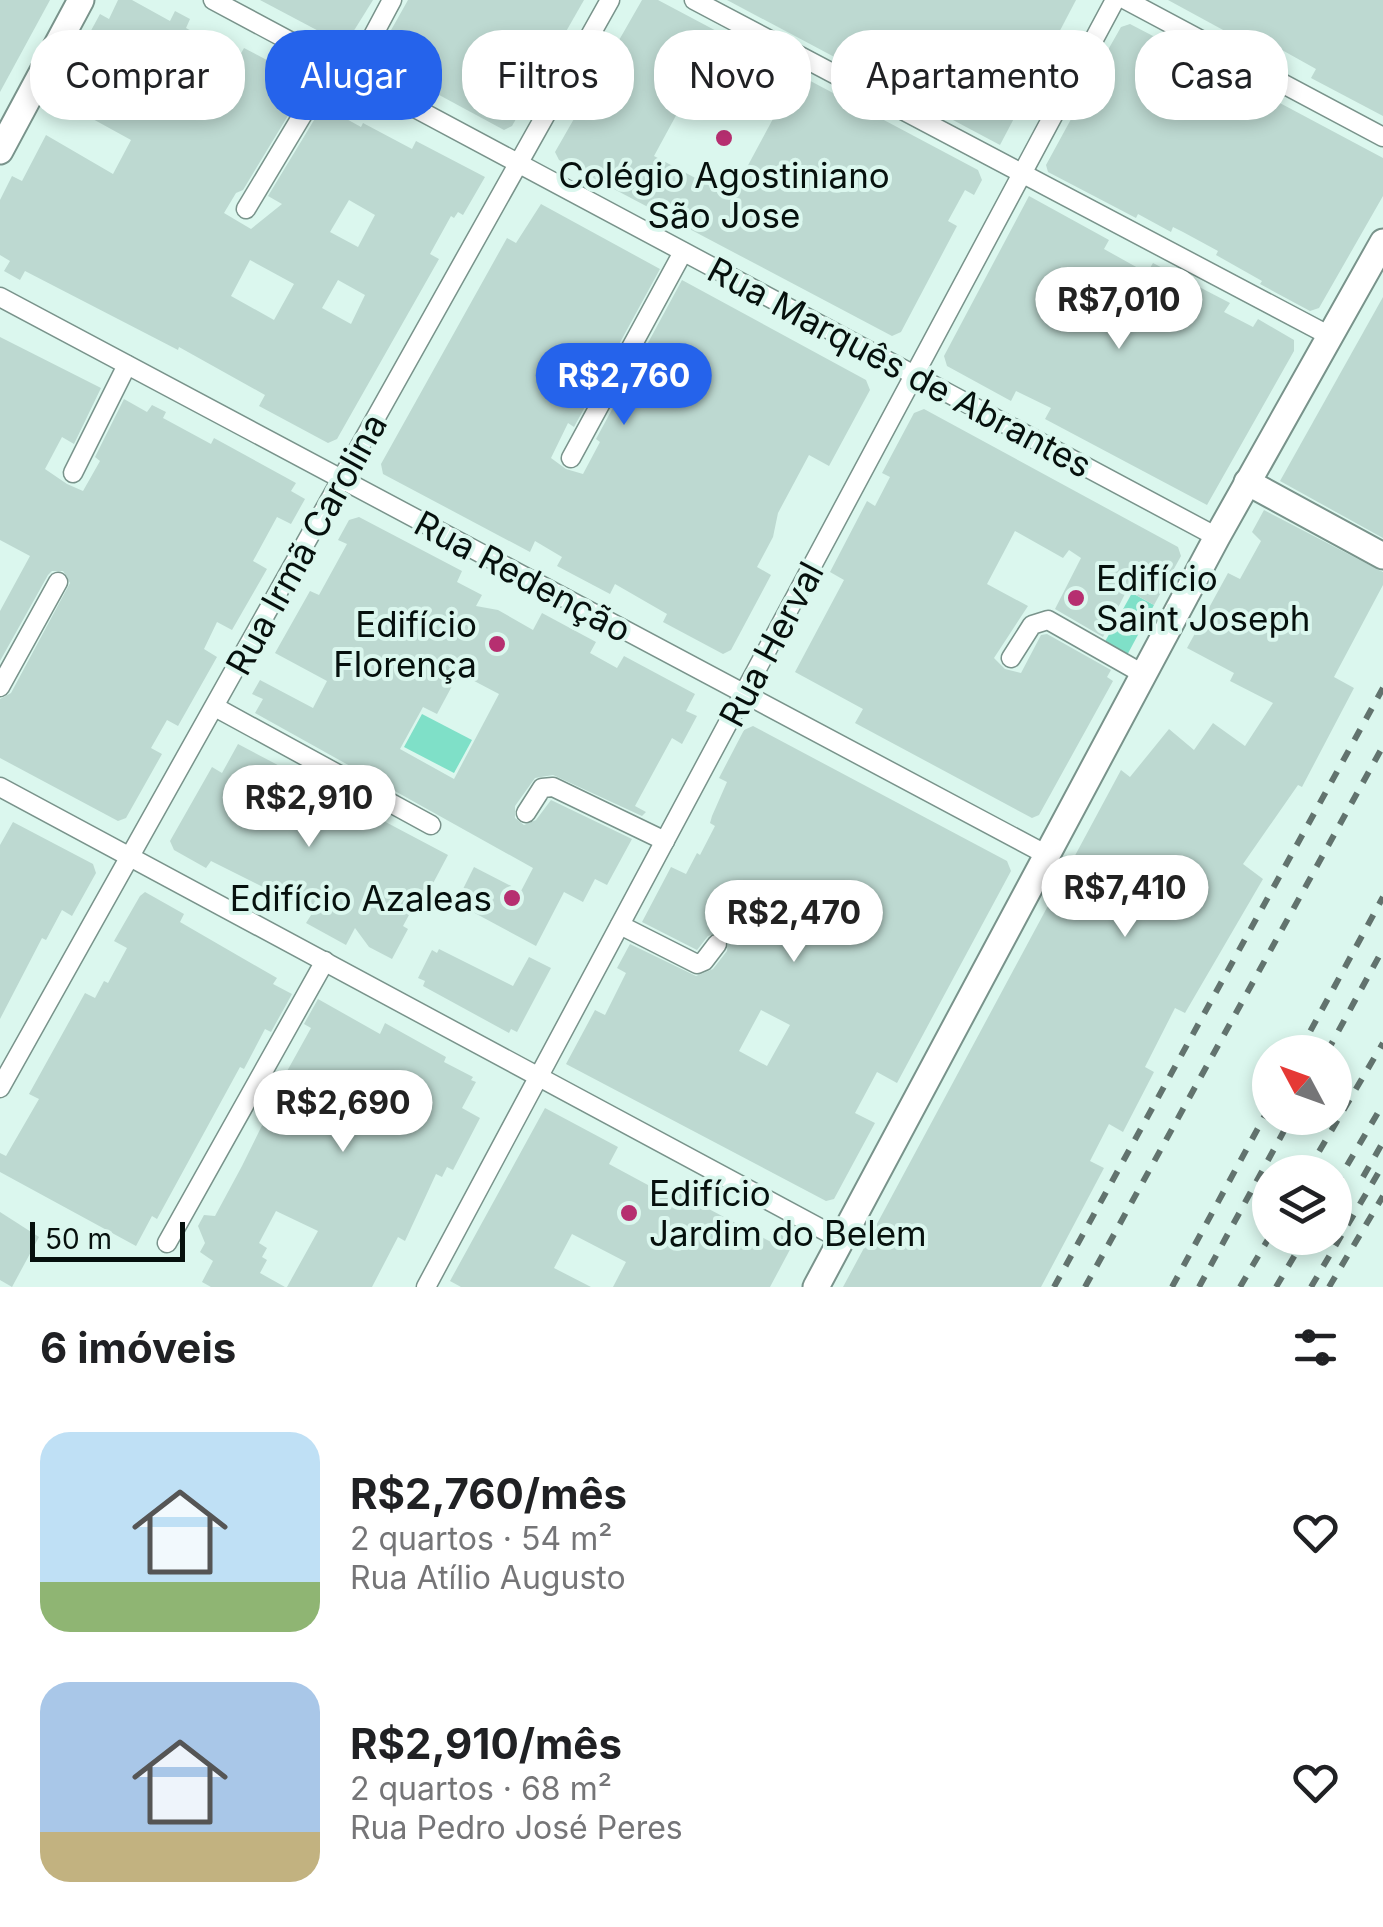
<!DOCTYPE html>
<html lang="pt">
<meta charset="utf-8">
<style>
:root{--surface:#fff;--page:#f2f2f2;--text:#202124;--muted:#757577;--accent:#2563eb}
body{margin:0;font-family:Inter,sans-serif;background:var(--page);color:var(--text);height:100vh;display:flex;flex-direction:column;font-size:38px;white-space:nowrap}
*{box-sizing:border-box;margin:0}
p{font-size:32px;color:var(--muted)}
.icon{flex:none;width:55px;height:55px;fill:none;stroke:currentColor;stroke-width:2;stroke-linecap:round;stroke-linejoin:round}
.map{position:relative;height:1287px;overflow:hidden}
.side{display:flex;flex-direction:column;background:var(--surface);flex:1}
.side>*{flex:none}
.banner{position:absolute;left:30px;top:30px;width:1325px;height:90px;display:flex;gap:20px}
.needle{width:65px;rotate:311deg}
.fabs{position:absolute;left:1252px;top:1035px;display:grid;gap:20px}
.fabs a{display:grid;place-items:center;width:100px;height:100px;border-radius:50%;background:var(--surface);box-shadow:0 5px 15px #0003;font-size:50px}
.scale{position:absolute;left:30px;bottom:25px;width:155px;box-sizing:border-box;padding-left:10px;border:5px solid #06100d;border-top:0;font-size:28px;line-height:35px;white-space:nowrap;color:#06100d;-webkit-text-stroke:8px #dbf7ee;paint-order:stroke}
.price{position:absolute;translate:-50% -85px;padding:0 22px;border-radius:35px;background:#fff;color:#222;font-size:32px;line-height:65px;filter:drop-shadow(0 2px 5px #0008)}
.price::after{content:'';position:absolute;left:50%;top:60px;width:30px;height:22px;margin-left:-15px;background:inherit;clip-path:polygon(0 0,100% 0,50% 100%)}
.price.on{background:var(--accent);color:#fff}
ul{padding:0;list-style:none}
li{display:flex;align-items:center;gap:30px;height:250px;padding:0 40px}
li span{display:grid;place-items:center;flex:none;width:280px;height:200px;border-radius:30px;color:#555}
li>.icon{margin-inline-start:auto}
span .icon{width:120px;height:120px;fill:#fffc;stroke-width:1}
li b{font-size:42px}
h2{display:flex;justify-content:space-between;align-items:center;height:120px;padding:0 40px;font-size:42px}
.tag{padding:0 35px;border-radius:40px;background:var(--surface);box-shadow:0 5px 15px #0003;font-size:35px;line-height:90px}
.tag.on{background:var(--accent);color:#fff}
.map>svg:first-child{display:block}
</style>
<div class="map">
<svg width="1383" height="1287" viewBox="0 0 1383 1287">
<rect width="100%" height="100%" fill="#dbf7ee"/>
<g fill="#7fe0c8">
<polygon points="1132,593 1154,605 1125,659 1102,647"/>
<polygon points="422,714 472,740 454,773 404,747"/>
</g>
<g fill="#bdd9d1" fill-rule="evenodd">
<polygon points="0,0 50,0 0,92"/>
<path d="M 118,0 L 132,0 L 170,21 L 175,11 L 190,19 L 186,28 L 239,57 L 244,48 L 284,69 L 278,79 L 289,85 L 286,92 L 298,99 L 243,190 L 236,193 L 224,213 L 251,229 L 282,204 L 268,196 L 325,102 L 336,108 L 334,112 L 361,127 L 363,123 L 412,149 L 416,141 L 485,177 L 463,215 L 458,212 L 454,218 L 451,216 L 430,254 L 439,259 L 337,439 L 328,443 L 259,406 L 265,395 L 179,347 L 178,350 L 25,271 L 20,280 L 4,271 L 10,261 L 0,255 L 0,200 L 12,176 L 22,181 L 46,135 L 113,174 L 131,140 L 60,101 L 65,91 L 60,88 L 100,14 L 109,19 ZM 349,200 L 375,215 L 358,247 L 330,232 ZM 250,260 L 294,284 L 274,320 L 231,296 ZM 338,280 L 365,295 L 351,324 L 322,308 Z"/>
<polygon points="260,0 373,0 345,45"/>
<polygon points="408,0 584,0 512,126 504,130 378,62 377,55"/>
<path d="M 642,0 L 658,0 L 978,170 L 982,180 L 974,195 L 965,190 L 948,221 L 957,226 L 901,332 L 892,336 L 559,160 L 555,152 ZM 705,80 L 774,117 L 731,197 L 654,156 L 685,99 L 692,103 Z"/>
<polygon points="727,0 1076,0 1000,145"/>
<polygon points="1168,0 1383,0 1383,116 1311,78 1316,69 1273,45 1251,34 1247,43"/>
<polygon points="1130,24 1224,73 1219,82 1254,101 1259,92 1383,158 1383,196 1319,308 1310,311 1260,284 1262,281 1216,255 1218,251 1183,232 1173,227 1171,232 1138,214 1136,218 1048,172 1046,165 1082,99 1086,97 1093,101 1110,69 1100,64 1121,27"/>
<polygon points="1029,196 1109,240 1104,249 1147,273 1153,263 1230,303 1224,312 1253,327 1258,319 1294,340 1294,351 1207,505 1045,419 1051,408 1016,391 1011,401 947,366 944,356"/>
<polygon points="541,204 660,269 574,427 568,423 551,458 566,469 583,474 600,442 596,439 682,280 866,380 870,390 829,466 809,455 778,513 773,537 757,567 771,575 731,650 723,654 663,622 667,614 615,584 610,594 557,566 562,557 535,541 530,552 383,474 381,464 507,238 516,243"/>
<polygon points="1383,297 1383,538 1280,481"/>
<polygon points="0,337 101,388 74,444 62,437 45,469 67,484 83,491 100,461 95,457 124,399 147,412 152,405 166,412 163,418 211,444 214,438 296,483 291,491 305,499 291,524 277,517 253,561 267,569 232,630 217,622 204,649 217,657 178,726 167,720 151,748 162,754 126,818 118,821 0,758 0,699 11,693 70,583 63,571 52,571 48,575 0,661 0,611 30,556 0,540"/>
<polygon points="924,409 1178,547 1181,556 1154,605 1127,590 1103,637 1055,609 1081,558 1069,550 1063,558 1015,531 987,584 1028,606 994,658 1005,669 1021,673 1041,635 1047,634 1111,670 1107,677 1113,681 1039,815 1032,818 855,723 863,709 795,672 844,580 830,572 867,501 875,506 890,477 882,473 914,413"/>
<polygon points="1264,510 1383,572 1383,585 1334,677 1354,688 1302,787 1298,785 1243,864 1263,879 1185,1013 1175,1008 1145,1067 1154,1072 1123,1132 1109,1124 1090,1161 1104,1168 1041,1287 843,1287 1121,770 1130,777 1169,729 1194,750 1213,723 1245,746 1273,703 1230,681 1234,673 1187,648 1228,573 1240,579 1261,541 1252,532"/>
<path d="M 359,517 L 462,571 L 457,582 L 482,595 L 476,606 L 498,610 L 533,630 L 542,613 L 596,642 L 590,653 L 617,668 L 624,656 L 695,694 L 686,711 L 697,716 L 682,744 L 672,738 L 635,806 L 646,812 L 642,816 L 553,775 L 535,778 L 515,806 L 515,818 L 524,825 L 536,820 L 551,800 L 632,839 L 607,885 L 595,879 L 583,902 L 564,892 L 536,946 L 456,903 L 474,867 L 521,891 L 533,868 L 255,713 L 263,699 L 252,694 L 260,680 L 313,708 L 327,681 L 275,653 L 310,591 L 319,595 L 347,544 L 338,540 L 349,520 ZM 459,673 L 499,694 L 454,779 L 400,749 L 423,707 L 437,714 Z"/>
<path d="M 753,726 L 1007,861 L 1011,871 L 897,1083 L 877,1072 L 855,1113 L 875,1123 L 834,1199 L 826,1201 L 566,1064 L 595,1010 L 605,1015 L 626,973 L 617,968 L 630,944 L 696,976 L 713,969 L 727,951 L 728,938 L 720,932 L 708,936 L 697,950 L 642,922 L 671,867 L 686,874 L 697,853 L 700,855 L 715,826 L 710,823 L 712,816 L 727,782 L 719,778 L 744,730 ZM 761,1010 L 790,1025 L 767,1066 L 739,1051 Z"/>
<polygon points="238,744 448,855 430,889 426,886 422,891 403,926 408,929 392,959 369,947 355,928 346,945 306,923 313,912 211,861 206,868 174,850 170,841 212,767 222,773"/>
<polygon points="13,822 93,864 96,873 72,916 62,910 46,940 42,938 0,1019 0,845"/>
<polygon points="145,892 184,914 180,922 277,978 273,984 292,994 271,1032 265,1029 244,1069 240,1067 157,1219 152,1216 136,1246 0,1172 0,1153 6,1156 39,1099 29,1094 85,993 95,998 104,981 108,983 127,948 114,941 140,896"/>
<polygon points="439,949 513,986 529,957 551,968 517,1032 511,1029 509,1033 423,986 425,981 418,978 432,950 437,953"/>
<polygon points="318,999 380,1034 385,1023 446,1057 444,1062 473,1077 471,1080 476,1082 462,1108 480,1118 453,1170 447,1167 442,1177 436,1174 405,1241 398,1237 372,1287 287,1287 318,1231 276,1211 259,1243 267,1248 262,1257 267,1260 260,1273 285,1287 211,1287 202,1282 213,1261 200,1252 205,1243 198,1226 204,1215 215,1216 242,1166 280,1089 272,1085 280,1070 286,1073 311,1028 304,1024"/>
<polygon points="545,1108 618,1147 609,1164 672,1198 675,1191 771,1242 776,1232 794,1242 770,1287 613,1287 626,1262 572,1234 554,1268 591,1287 461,1287 450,1281"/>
<polygon points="0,1212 39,1237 12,1287 0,1280"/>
</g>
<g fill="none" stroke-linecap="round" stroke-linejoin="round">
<defs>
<g id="street">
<polyline points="213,0 1217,537"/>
<polyline points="694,0 1330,336"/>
<polyline points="1126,0 1383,137"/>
<polyline points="352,75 392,0"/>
<polyline points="246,209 333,64"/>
<polyline points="0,297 1047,855"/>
<polyline points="571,458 683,252"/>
<polyline points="73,473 127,365"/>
<polyline points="1011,658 1032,625 1048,620 1143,674"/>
<polyline points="0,687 58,582"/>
<polyline points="215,707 431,825"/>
<polyline points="0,787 842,1240"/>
<polyline points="526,813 542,788 553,787 665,841"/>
<polyline points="620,925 697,964 704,961 717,944"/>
<polyline points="0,1088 610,0"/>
<polyline points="167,1243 325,961"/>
<polyline points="426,1287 1115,0"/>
</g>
<g id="secondary">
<polyline points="0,151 81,0"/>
<polyline points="1247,482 1383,556"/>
<polyline points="816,1287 1217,537 1383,242"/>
</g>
</defs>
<use href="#street" stroke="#79938b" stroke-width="21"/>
<use href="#secondary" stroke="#79938b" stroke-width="29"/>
<use href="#street" stroke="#fff" stroke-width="18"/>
<use href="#secondary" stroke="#fff" stroke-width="25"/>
<g stroke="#62736e" stroke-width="6" stroke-dasharray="12 12" stroke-linecap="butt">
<polyline points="1299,1052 1383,897"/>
<polyline points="1327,1052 1383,949"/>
<polyline points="1307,1172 1383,1043"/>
<polyline points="1363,1177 1383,1142"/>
<polyline points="1335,1186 1383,1104"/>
<polyline points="1054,1287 1383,688"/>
<polyline points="1085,1287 1383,746"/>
<polyline points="1172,1287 1270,1106"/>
<polyline points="1199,1287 1291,1118"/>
<polyline points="1240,1287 1270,1236"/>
<polyline points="1276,1287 1305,1238"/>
<polyline points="1311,1287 1383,1165"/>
<polyline points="1329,1287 1383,1196"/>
</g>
</g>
<g fill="#b62f70" stroke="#dbf7ee" stroke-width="4">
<circle cx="724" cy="138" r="10"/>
<circle cx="1076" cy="598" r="10"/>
<circle cx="497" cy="644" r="10"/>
<circle cx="512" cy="898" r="10"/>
<circle cx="629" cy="1213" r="10"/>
</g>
<g text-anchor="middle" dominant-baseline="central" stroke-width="8" stroke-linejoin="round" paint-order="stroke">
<g font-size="35" fill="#06100d" stroke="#dbf7ee" text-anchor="start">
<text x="724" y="175" text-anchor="middle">Colégio Agostiniano<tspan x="724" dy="40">São Jose</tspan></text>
<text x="1096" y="578">Edifício<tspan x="1096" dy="40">Saint Joseph</tspan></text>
<text x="477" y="624" text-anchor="end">Edifício<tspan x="477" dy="40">Florença</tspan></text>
<text x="492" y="898" text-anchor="end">Edifício Azaleas</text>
<text x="649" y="1193">Edifício<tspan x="649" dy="40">Jardim do Belem</tspan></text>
</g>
<g font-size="35" fill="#06100d" stroke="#dbf7ee">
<text transform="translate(900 367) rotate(28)">Rua Marquês de Abrantes</text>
<text transform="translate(306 544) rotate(-61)">Rua Irmã Carolina</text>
<text transform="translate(523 576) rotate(28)">Rua Redenção</text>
<text transform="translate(771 644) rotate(-62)">Rua Herval</text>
</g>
</g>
</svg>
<div class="fabs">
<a><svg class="needle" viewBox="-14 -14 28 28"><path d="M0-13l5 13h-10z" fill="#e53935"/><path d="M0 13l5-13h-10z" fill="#757577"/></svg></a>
<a><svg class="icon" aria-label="layers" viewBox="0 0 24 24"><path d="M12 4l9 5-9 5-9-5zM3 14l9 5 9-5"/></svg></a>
</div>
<div class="scale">50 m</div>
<b class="price" style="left:1119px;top:352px">R$7,010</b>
<b class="price on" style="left:624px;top:428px">R$2,760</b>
<b class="price" style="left:309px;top:850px">R$2,910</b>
<b class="price" style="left:1125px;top:940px">R$7,410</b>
<b class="price" style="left:794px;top:965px">R$2,470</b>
<b class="price" style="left:343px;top:1155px">R$2,690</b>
<div class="banner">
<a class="tag">Comprar</a>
<a class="tag on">Alugar</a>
<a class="tag">Filtros</a>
<a class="tag">Novo</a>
<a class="tag">Apartamento</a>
<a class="tag">Casa</a>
</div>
</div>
<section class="side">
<h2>6 imóveis<svg class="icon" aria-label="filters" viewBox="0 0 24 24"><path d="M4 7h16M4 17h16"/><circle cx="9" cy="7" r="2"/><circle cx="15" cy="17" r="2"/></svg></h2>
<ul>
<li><span style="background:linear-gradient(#bfe0f5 75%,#8fb573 0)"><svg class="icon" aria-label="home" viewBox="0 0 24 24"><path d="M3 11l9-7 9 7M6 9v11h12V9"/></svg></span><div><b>R$2,760/mês</b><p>2 quartos · 54 m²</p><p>Rua Atílio Augusto</p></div><svg class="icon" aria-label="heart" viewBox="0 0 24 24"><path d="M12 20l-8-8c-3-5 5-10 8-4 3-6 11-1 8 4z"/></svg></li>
<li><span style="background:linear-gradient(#a9c7e8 75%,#c2b280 0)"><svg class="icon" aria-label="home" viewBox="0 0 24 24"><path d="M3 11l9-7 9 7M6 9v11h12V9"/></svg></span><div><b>R$2,910/mês</b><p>2 quartos · 68 m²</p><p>Rua Pedro José Peres</p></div><svg class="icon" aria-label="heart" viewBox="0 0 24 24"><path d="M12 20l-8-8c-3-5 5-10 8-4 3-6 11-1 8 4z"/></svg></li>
</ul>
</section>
